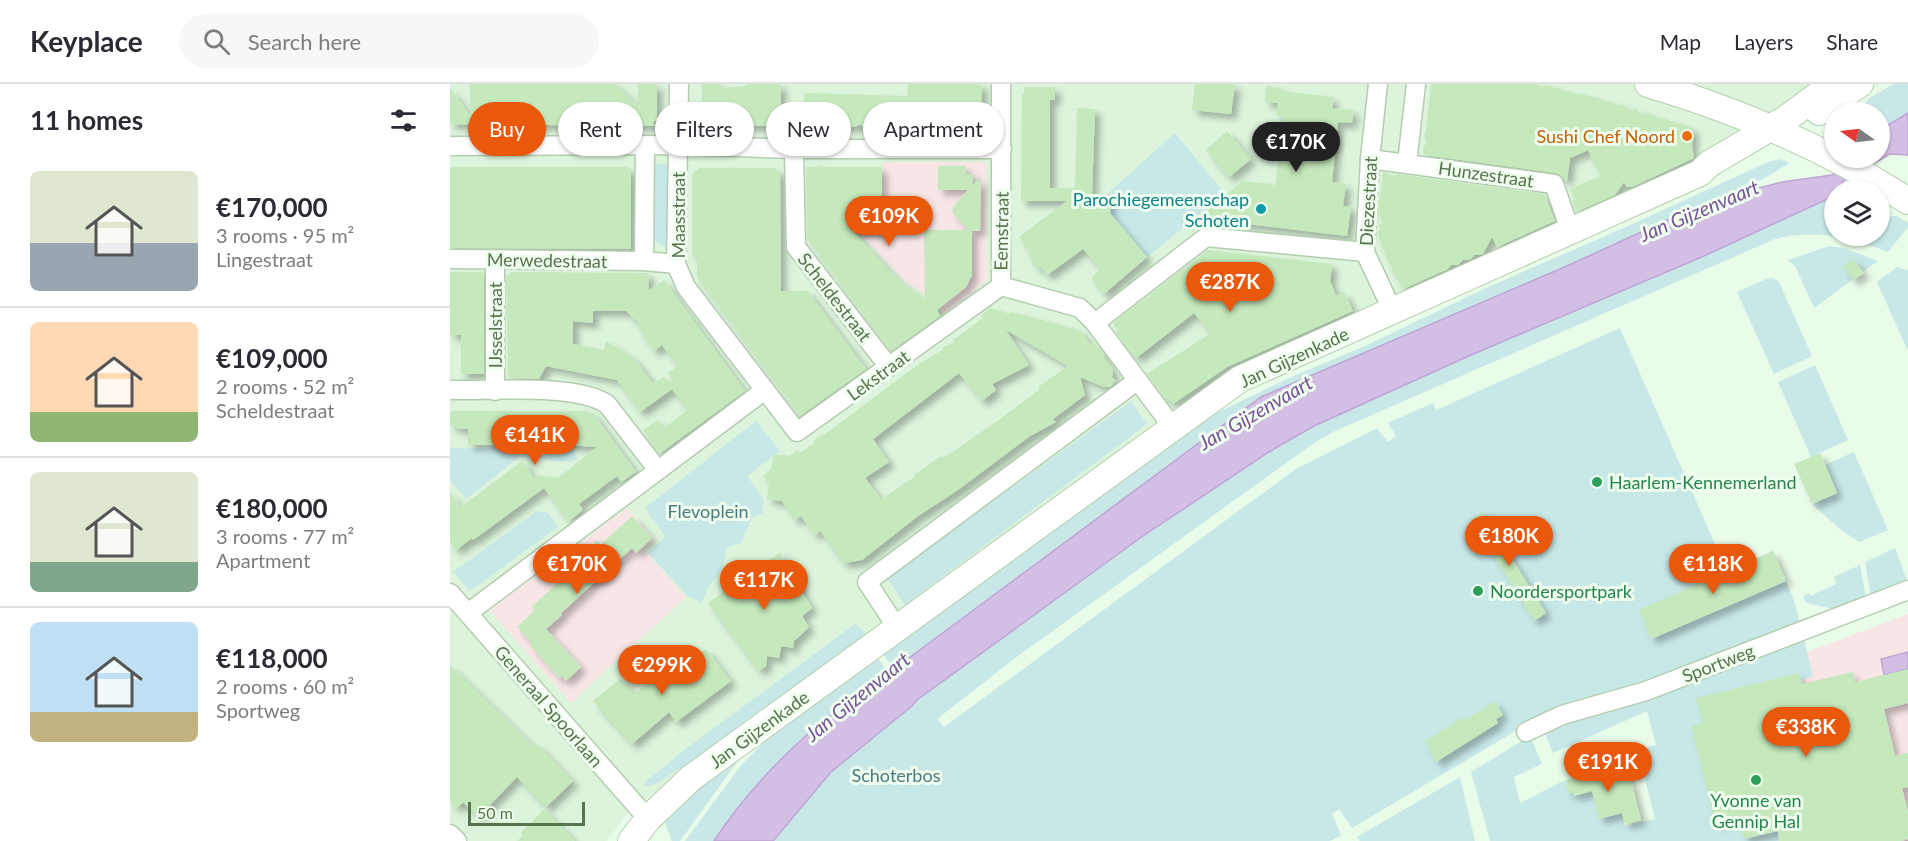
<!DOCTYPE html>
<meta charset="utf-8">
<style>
:root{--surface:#fff;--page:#f7f7f7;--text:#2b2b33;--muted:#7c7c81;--line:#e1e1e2;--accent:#ea580c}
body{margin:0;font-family:Lato,sans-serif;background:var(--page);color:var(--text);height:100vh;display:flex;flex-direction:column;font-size:22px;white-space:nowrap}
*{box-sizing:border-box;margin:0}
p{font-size:20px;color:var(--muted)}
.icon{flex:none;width:33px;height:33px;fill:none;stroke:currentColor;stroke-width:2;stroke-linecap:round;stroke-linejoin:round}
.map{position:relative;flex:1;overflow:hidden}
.panel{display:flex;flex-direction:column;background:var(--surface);width:450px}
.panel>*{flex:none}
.top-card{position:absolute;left:18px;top:18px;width:570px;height:54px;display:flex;gap:12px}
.needle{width:39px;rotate:284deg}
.buttons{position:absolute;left:1374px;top:18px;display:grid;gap:12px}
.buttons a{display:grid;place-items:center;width:66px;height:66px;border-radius:50%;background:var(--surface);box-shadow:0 2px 4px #0004;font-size:30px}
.scale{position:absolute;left:18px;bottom:15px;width:117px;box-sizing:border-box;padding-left:6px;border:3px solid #58744e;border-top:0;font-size:16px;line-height:21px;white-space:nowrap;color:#58744e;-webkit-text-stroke:4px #effeef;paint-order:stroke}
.price{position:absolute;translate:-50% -51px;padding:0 14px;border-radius:21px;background:var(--accent);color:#fff;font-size:20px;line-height:39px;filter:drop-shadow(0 2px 3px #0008)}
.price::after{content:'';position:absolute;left:50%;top:36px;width:18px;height:14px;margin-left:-9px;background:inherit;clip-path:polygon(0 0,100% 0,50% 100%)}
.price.selected{background:#222;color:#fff}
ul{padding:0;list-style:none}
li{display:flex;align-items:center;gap:18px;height:150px;padding:0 30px}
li+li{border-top:2px solid var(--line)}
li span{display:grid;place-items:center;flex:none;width:168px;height:120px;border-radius:9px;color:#555}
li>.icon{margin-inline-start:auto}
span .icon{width:72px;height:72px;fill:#fffc;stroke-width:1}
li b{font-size:26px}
h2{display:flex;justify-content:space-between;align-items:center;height:72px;padding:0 30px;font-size:26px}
.tag{padding:0 21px;border-radius:27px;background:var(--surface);box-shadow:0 2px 4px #0004;font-size:21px;line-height:54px}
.tag.selected{background:var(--accent);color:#fff}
header{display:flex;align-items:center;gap:36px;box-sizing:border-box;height:84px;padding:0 30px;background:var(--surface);border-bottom:2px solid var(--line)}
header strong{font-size:28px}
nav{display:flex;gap:33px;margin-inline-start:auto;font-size:21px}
.search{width:420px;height:54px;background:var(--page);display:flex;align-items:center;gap:15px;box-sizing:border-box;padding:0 21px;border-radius:33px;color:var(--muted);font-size:22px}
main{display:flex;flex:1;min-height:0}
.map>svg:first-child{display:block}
</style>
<header>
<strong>Keyplace</strong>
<div class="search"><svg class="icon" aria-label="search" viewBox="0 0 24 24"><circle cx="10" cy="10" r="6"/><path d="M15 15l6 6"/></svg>Search here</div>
<nav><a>Map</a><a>Layers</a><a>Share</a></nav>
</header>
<main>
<section class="panel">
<h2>11 homes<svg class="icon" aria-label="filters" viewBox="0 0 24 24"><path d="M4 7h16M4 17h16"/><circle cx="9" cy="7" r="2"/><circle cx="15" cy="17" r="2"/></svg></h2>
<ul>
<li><span style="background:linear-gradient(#dfe7d0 60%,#9aa5b1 0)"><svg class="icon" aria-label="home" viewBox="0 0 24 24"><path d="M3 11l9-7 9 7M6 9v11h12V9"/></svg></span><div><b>€170,000</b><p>3 rooms · 95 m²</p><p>Lingestraat</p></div></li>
<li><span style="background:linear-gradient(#ffd9b3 75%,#8fb573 0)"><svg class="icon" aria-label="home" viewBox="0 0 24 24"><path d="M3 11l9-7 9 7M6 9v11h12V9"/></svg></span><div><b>€109,000</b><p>2 rooms · 52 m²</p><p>Scheldestraat</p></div></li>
<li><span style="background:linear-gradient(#dfe7d0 75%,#7fa58c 0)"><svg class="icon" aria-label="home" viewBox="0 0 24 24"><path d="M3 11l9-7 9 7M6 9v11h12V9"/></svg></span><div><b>€180,000</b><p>3 rooms · 77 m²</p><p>Apartment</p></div></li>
<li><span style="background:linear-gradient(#bfe0f5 75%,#c2b280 0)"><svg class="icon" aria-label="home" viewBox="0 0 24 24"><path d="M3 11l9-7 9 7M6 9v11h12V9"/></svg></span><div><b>€118,000</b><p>2 rooms · 60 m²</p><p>Sportweg</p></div></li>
</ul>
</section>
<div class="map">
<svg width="1458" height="757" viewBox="0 0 1458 757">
<defs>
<filter id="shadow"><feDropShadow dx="5.5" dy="5.5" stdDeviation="3" flood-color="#0004"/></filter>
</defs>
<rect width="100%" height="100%" fill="#e9fbe9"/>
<polygon fill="#dcf4db" points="0,0 1431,0 1326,54 711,345 178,728 157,757 0,757"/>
<g fill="#f8e6e6">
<polygon points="433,78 536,78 537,197 493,230 482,214 457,199 409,149 400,146 432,113"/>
<polygon points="177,424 205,455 194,466 236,513 121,619 39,526"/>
<polygon points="1458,530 1458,757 1380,757 1359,629 1351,596 1363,592 1357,568"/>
</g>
<g fill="#c8e8e8">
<polygon points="1444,0 1458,0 1458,29 1431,46 1430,49 1430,28 1408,28 1419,14"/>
<polygon points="725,49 775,110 692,177 654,129 654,113"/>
<polygon points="1330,75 1340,79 1289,109 1228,131 1117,182 811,313 444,585 433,570 760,332 839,294 917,261 1038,203 1178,142 1318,78"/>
<polygon points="204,80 224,80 222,158 215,163 204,156"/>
<path d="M 1384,112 L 1384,152 L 1430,152 L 1430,135 L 1434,138 L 1441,132 L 1447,132 L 1458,139 L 1458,143 L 1438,168 C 1399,153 1367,145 1325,155 L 883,348 L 864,359 L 568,572 L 487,635 L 494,643 L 802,417 L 846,385 L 927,344 L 938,358 L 946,352 L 938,339 L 983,319 L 986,326 L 1170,244 L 1277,487 L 1323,467 L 1344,516 L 1363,592 L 1351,596 L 1332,757 L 1040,757 L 1021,688 L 1080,652 L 1092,680 L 1064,693 L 1070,719 L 1115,696 L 1118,709 L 1123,708 L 1124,712 L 1142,707 L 1149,735 L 1159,727 L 1161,732 L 1161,729 L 1171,726 L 1175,742 L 1205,735 L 1188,666 L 1206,661 L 1197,627 L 1103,669 L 1093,645 L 1074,642 L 902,744 L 889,725 L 882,730 L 891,751 L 880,757 L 296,757 L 327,712 L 471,613 L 693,452 L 818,368 L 864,342 L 921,315 L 1103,235 L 1254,172 Z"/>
<polygon points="1379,162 1394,164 1428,177 1364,224 1345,182 1338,176"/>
<polygon points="1447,183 1458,186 1458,267 1427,198"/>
<polygon points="1323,194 1329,198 1362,272 1324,290 1287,208 1316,195"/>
<polygon points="1365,281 1398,356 1361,373 1328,298"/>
<polygon points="681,317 697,340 455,521 437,494"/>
<polygon points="306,337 330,367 297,392 313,414 313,429 302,434 291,459 277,463 272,485 259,502 252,518 239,513 198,469 215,453 195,424"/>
<polygon points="0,364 122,365 128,375 118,378 69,373 16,415 0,397"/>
<polygon points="1404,368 1438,446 1409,458 1390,445 1362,420 1387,409 1375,381"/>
<polygon points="87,427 98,429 108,443 20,507 3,488"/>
<polygon points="1445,464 1458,499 1421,513 1415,478"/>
<polygon points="1410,481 1416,515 1389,526 1356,519 1353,512 1359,509 1360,512 1386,500 1384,493"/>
<polygon points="405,540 416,550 252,670 206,700 193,703 195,698 233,667"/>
<path d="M 428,574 L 437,587 C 412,607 385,626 361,647 C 324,680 291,716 264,757 L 235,757 L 292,680 L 314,658 Z"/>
<path d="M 311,655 L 288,677 L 230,757 L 222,757 L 215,738 C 241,704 277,680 311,655 Z"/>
<polygon points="1010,693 1025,757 910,757 907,753"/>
</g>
<g fill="#d3bfe4" stroke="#bfa5d5" stroke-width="1.5">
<path d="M 1458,29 L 1458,71 L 1440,70 L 1393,97 L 1394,106 L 1384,106 L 1384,112 L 1254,172 L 1021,271 L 864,342 L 819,368 L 693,452 L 467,616 L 462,622 L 381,688 L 323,757 L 264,757 C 291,715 324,680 361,647 C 385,626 412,607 437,587 L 444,585 L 811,313 L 1117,182 L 1228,131 L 1289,109 L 1332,98 L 1382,91 L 1414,74 L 1430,74 L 1430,46 Z"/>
<polygon points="1458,568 1458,585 1434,591 1431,575"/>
</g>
<g fill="#c5e8bc" fill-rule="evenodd" filter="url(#shadow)">
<polygon points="20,0 166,0 188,23 188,0 207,0 207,35 203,39 205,42 0,40 0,4 20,31"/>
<polygon points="252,0 271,0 271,4 296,2 296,0 331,0 331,42 250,42 246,37 246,19 252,19"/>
<polygon points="458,0 532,0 531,42 413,43 410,40 405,43 354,42 354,9 457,12"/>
<polygon points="745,0 785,0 781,30 742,26"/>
<polygon points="981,0 1087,0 1091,3 1096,1 1129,11 1130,9 1144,14 1147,13 1150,16 1162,18 1166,23 1173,20 1179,28 1186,24 1190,31 1198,28 1201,31 1243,44 1242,63 1244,74 1182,103 1176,102 1174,98 1165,111 1126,128 1122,117 1126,115 1120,105 1150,92 1138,66 1120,74 1117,97 1106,89 974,71 973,64 977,58 974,52 976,47"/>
<polygon points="816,2 831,4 831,7 883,13 882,24 903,26 902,39 888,38 882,98 896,100 893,122 901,123 897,152 748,134 792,97 822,100 825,104 833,32 826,31 828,19 815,18"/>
<polygon points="574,3 605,3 605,16 600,16 600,104 625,104 627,24 645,25 642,110 661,110 660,129 697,173 654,210 641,194 651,185 633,165 597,191 591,183 588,184 578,171 581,169 569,153 617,117 571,117 572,10 574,10"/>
<polygon points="777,47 801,75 779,93 756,66"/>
<polygon points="369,81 372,83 432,83 432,147 403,147 449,197 475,216 474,146 518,146 502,128 504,126 502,124 518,106 488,106 488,82 516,82 516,90 523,90 523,101 531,93 530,147 522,147 522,191 516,203 487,226 490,232 443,266 439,265 357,154 356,83 366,83"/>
<polygon points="0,83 178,83 181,87 181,165 0,164"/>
<polygon points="249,84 324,84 330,89 331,207 358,207 416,285 350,332 247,193 247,172 242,172 242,90"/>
<polygon points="933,88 944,92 947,90 1094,110 1105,137 1047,163 1042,153 1033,170 1024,171 1021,175 1013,176 1008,181 1001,181 998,185 953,205 937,175 927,149 930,145 928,141 933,139 928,129"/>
<polygon points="758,166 882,180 880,197 886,212 894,208 903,227 777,283 723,320 718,314 716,315 697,290 761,249 744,229 686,274 666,249 668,246 663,239"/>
<polygon points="1403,175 1414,189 1403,196 1393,182"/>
<polygon points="0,188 34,188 34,290 11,290 11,251 0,251"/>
<path d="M 61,188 L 198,189 L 199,206 L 214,196 L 295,307 L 209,370 L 193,346 L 208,336 L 214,344 L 238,326 L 222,305 L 190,328 L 167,296 L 96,282 L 89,295 L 58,294 L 56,193 ZM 143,227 L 176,227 L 190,241 L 188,243 L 204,267 L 212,261 L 228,282 L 218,289 L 226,301 L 213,293 L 203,300 L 185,275 L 156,257 L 154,266 L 123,260 L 123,237 L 143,239 Z"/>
<path d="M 540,224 L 560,230 L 561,228 L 578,232 L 631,247 L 641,261 L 643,259 L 654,270 L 653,272 L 663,286 L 662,293 L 666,297 L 660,303 L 654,303 L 630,293 L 635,311 L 603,335 L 606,338 L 580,352 L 508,406 L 468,432 L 412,476 L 394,479 L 370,447 L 365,451 L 351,432 L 345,436 L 332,417 L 317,415 L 319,400 L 313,392 L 321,385 L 324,370 L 339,372 L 347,366 L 350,369 L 363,360 L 365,355 L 375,350 L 466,282 L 494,265 L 492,264 L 504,258 L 503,256 L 533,234 L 531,232 ZM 556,246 L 618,282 L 588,303 L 589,306 L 550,335 L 504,367 L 492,374 L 491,372 L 474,384 L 464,391 L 466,392 L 431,415 L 415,394 L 439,378 L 423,355 L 509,289 L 532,317 L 546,306 L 542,300 L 579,281 Z"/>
<polygon points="6,327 137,327 139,329 143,329 186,388 171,398 167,392 129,420 133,426 119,437 94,404 23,456 22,454 6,466 0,458 0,408 11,423 72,377 86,397 85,391 108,394 147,363 89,359 90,344 63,344 63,361 18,361 18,345 6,344 6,342 0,342 0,328"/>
<polygon points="1370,369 1387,409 1362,420 1344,380"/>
<polygon points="1033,428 1096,529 1084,537 1021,435"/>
<polygon points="182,432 202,454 186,469 182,464 111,529 112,531 96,545 131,583 116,597 112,592 109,594 80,561 82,559 67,543 85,526 82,522 142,468 138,464 147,457 151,460"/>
<polygon points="332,467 330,485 342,486 340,498 352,500 351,506 362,524 352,532 359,543 344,557 343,564 331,562 329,574 317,572 316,582 309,587 258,519 306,483 308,485"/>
<polygon points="1323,467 1336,497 1201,555 1189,526"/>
<polygon points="256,565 281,597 226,638 219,628 182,660 143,617 170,595 184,610 214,588 218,593"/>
<polygon points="0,581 84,663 87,660 123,697 96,723 67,693 28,733 13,718 7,724 0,718"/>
<polygon points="1458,585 1458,619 1434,625 1445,672 1458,669 1458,703 1452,704 1458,728 1458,755 1451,757 1329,757 1328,747 1294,755 1289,734 1265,739 1241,642 1252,639 1246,614 1349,589 1352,600 1403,588 1405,598"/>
<polygon points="1045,617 1053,631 1046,635 1048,639 986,678 975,657 1013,633 1015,636"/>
<polygon points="1167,681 1168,683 1173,682 1177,697 1181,696 1191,736 1175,740 1172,729 1149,735 1142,707 1124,712 1123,708 1118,709 1115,696 1156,686 1156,683"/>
<polygon points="94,725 125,757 67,757 73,751 71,749"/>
</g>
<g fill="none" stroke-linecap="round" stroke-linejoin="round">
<defs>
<g id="street">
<polyline points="229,0 226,180 236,203 347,348 551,202"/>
<polyline points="928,0 920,75 915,168 943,228"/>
<polyline points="0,62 228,61 344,65 552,65"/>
<polyline points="344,65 346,163 439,283"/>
<polyline points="920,75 1104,100 1120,146"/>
<polyline points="957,79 966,0"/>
<polyline points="0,175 194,177 226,180"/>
<polyline points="45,176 45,307"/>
<polyline points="194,177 195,62"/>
<polyline points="551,202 630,224 645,239 724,345"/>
<polyline points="551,202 551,0"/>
<polyline points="645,239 756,153 915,168"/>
<path d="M 0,306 C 40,307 125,299 157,320 L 207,385"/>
<polyline points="0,509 198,735"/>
<polyline points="18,529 315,306"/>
<polyline points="448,545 417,498 688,296"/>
<polyline points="1076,648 1112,631 1196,607 1458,506"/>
<polyline points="0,750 7,757"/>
</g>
<g id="secondary">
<path d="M 1198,0 C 1289,27 1378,65 1458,117"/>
<polyline points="1369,28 1410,0"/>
<polyline points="181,757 198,735 241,694 790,295 1250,89 1259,80 1337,34 1383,0"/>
</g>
</defs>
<use href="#street" stroke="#b4cdb0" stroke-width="21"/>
<use href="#secondary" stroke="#b3cfad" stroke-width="28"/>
<use href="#street" stroke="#fff" stroke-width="18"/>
<use href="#secondary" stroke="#fff" stroke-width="26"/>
</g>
<circle fill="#e8710a" stroke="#effeef" stroke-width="2" cx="1237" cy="52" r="6"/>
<circle fill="#0f9aa8" stroke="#effeef" stroke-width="2" cx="811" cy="125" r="6"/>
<g fill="#2e9e5b" stroke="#effeef" stroke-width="2">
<circle cx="1147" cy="398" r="6"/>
<circle cx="1028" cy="507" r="6"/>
<circle cx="1306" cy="696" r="6"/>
</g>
<g text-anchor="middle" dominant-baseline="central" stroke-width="6" stroke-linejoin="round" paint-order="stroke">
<g font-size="18" fill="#c56008" stroke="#effeef" text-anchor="end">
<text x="1225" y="52">Sushi Chef Noord</text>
</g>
<g font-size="18" fill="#58744e" stroke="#effeef">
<text transform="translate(1036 90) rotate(8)">Hunzestraat</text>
<text transform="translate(918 117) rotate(-87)">Diezestraat</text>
<text transform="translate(228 131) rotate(-90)">Maasstraat</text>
<text transform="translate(551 147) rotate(-89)">Eemstraat</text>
<text transform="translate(97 176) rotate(1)">Merwedestraat</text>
<text transform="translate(385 213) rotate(52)">Scheldestraat</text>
<text transform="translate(45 241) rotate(-90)">IJsselstraat</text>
<text transform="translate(844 273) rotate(-25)">Jan Gijzenkade</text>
<text transform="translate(428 291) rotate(-36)">Lekstraat</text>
<text transform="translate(1268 579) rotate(-21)">Sportweg</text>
<text transform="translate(99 622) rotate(49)">Generaal Spoorlaan</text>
<text transform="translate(309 645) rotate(-36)">Jan Gijzenkade</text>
</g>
<g font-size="18" fill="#0d838f" stroke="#effeef" text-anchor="end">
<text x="799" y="115">Parochiegemeenschap<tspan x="799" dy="21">Schoten</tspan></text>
</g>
<g font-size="18" fill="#27864d" stroke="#effeef" text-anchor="start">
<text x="1159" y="398">Haarlem-Kennemerland</text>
<text x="1040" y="507">Noordersportpark</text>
<text x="1306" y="716" text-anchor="middle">Yvonne van<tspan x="1306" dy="21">Gennip Hal</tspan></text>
</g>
<g font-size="18" fill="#4a7a7e" stroke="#effeef">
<text x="258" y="427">Flevoplein</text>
<text x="446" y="691">Schoterbos</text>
</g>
<g font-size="20" font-style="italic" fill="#7b539a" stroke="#effeef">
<text transform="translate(1249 126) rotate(-23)">Jan Gijzenvaart</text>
<text transform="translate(805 328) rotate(-30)">Jan Gijzenvaart</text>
<text transform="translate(407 612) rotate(-39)">Jan Gijzenvaart</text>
</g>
</g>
</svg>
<div class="buttons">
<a><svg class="needle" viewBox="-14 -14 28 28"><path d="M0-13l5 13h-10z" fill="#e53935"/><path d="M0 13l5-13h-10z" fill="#7c7c81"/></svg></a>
<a><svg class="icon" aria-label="layers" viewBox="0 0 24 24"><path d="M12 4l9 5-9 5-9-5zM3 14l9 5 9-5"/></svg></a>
</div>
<div class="scale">50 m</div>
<b class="price selected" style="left:846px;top:89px">€170K</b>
<b class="price" style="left:439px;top:163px">€109K</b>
<b class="price" style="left:780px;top:229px">€287K</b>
<b class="price" style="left:85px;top:382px">€141K</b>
<b class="price" style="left:1059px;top:483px">€180K</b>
<b class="price" style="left:127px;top:511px">€170K</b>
<b class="price" style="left:1263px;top:511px">€118K</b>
<b class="price" style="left:314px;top:527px">€117K</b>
<b class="price" style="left:212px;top:612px">€299K</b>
<b class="price" style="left:1356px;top:674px">€338K</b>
<b class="price" style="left:1158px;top:709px">€191K</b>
<div class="top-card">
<a class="tag selected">Buy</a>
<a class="tag">Rent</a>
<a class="tag">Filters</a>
<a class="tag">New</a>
<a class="tag">Apartment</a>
</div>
</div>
</main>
